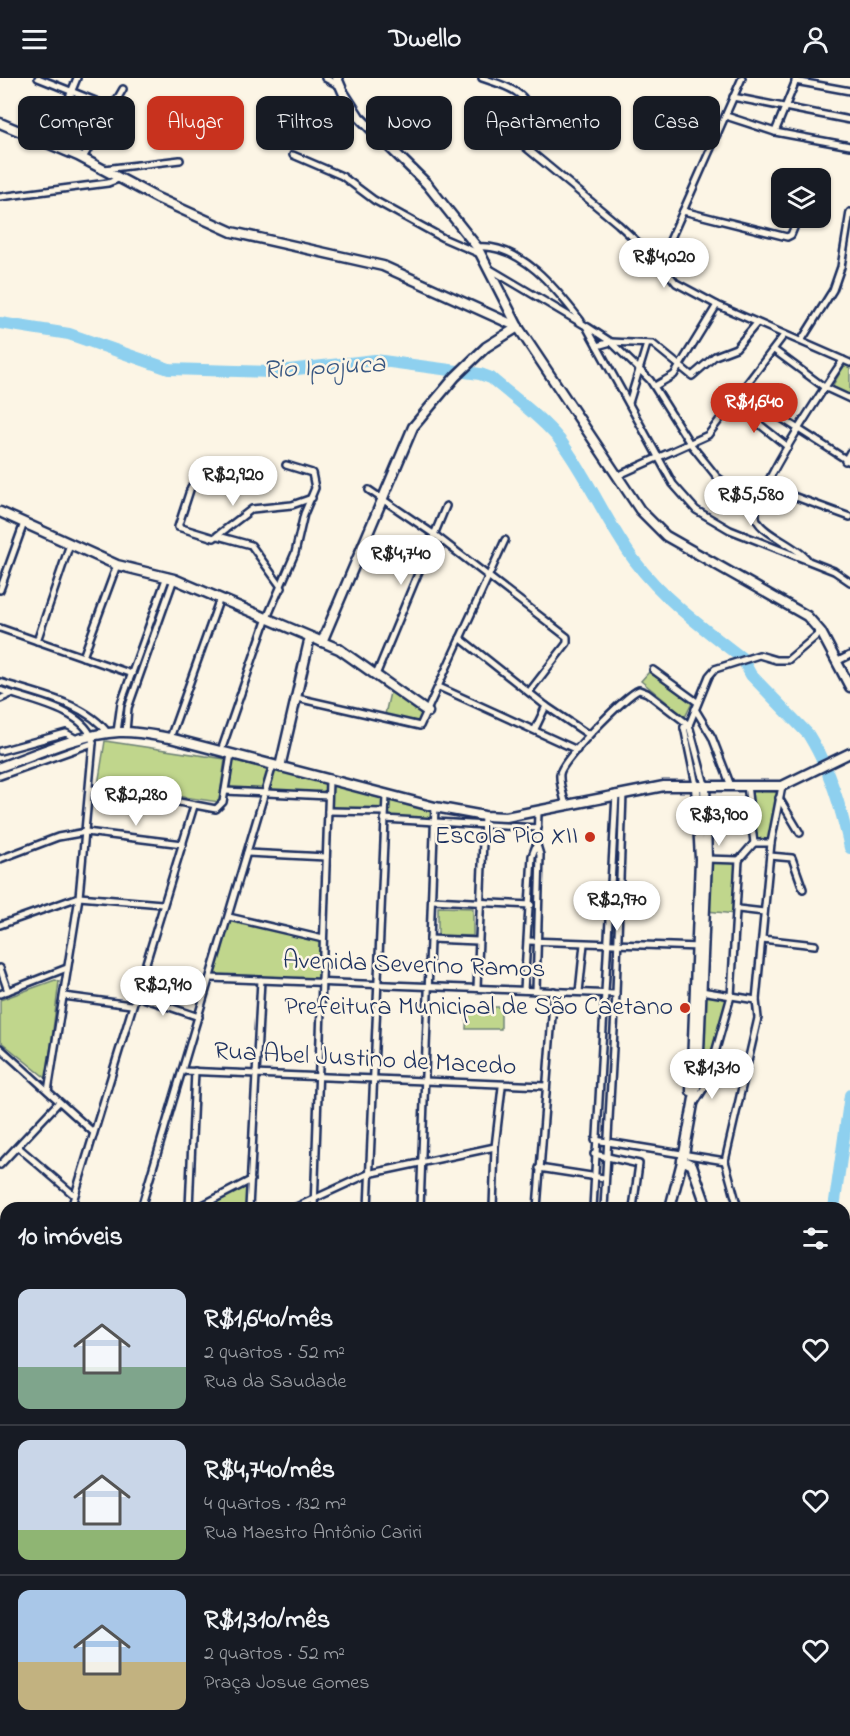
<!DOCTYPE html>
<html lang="pt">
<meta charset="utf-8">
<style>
:root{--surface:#171b24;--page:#20242c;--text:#f1f3f6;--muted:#9ea1a6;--line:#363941;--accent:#c8321e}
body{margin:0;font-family:"Indie Flower",sans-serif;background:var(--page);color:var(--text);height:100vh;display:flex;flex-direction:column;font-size:22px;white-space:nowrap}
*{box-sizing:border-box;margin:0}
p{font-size:20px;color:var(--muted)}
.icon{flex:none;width:33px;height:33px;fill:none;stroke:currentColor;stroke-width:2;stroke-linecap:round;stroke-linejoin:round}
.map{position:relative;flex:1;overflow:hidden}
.side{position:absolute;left:0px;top:1124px;width:850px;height:536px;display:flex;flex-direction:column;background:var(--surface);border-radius:18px 18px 0 0;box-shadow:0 2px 4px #0004}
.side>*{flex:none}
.guide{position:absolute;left:18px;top:18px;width:814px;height:54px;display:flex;gap:12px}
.fabs{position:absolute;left:771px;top:90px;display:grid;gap:12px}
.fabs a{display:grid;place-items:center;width:60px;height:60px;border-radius:12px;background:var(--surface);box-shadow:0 2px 4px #0004;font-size:30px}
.price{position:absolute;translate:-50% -51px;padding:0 14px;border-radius:21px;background:#fff;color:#222;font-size:20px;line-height:39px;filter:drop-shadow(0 2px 3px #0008)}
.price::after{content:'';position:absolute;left:50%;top:36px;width:18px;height:14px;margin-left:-9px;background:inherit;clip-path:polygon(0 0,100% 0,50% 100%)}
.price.on{background:var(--accent);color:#fff}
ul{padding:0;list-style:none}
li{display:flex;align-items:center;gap:18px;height:150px;padding:0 18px}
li+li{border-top:2px solid var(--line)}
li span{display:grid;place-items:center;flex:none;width:168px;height:120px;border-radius:12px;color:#555}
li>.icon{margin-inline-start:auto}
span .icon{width:72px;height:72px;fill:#fffc;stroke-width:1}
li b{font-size:26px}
h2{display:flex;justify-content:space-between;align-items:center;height:72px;padding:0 18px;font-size:26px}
.pill{padding:0 21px;border-radius:12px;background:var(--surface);box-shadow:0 2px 4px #0004;font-size:21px;line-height:54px}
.pill.on{background:var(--accent);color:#fff}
header{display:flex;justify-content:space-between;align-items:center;height:78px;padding:0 18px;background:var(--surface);font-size:27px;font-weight:800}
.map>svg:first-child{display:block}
</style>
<header><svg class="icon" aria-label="menu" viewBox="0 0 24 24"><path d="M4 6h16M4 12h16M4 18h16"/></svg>Dwello<svg class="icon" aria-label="person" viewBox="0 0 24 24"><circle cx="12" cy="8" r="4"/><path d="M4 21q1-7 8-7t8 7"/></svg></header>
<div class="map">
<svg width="850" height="1658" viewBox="0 0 850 1658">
<rect width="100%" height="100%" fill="#fcf5e5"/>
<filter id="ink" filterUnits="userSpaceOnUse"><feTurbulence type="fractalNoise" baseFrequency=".0167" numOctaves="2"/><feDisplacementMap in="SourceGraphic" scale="12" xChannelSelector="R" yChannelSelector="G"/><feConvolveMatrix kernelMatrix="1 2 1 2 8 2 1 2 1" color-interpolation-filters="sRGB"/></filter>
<g filter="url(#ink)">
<g fill="#c0d68c" stroke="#6e8275" stroke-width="1.5">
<polygon points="845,286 850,289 850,317 832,309"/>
<polygon points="649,594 693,623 685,639 641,603"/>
<polygon points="391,610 427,638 423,648 384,641"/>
<polygon points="105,663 225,681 219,724 98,707"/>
<polygon points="231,676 436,727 436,745 385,743 386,736 328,731 329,719 225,713"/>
<polygon points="751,713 777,714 769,761 756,760"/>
<polygon points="708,784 736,784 735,836 707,833"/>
<polygon points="438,829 473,830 473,858 438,857"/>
<polygon points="229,839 323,861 321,904 210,900"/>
<polygon points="55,902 59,903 47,1001 0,963 0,922"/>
<polygon points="705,915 732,918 705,1011 696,1010 701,991"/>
<polygon points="467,929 501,929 501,951 466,951"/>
<polygon points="246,1109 246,1129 204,1129"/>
</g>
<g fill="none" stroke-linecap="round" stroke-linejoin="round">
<g stroke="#8ed0ef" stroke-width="12">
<path d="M 0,245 L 69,256 L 169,291 L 271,294 L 375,282 L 480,296 L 491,300 C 514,320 540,338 559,361 C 588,399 606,444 634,482 C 663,521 704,551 742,580"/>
<path d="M 744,584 L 751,597 L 808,656 C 830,691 841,730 850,770"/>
<polyline points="834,1130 850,1017"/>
<polyline points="844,1279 850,1294"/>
</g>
<defs>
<g id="street">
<polyline points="38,0 113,30"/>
<polyline points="325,0 340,8"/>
<path d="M 482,0 C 496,5 533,14 527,35 C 526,43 520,50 520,58 L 524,68 L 618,146 L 660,185 L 676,205 L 717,227 L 850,285"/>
<polyline points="795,3 850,13"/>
<polyline points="733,19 850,42"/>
<polyline points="726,38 775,54 850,68"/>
<polyline points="775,54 797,0"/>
<polyline points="50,66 77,0"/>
<polyline points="293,77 342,98 374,122 443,160 480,176"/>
<polyline points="83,80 123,11"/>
<polyline points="104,91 180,82"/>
<polyline points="0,119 108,105 121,100"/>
<polyline points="683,133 787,159 791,157 798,140"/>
<path d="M 477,169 C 521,165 557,212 581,243"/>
<polyline points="660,185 742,0"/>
<polyline points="490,191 586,248 673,406 696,432 730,452 834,493 850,504"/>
<polyline points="588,249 611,264 650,302 689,364 717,399 755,427"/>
<polyline points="801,263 833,212 841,189 850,134"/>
<polyline points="597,268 611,264 653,266 692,298 715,278 736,270 757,245"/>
<polyline points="774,272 824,309 850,321"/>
<polyline points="655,308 674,297 717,227"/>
<polyline points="742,315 850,384"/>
<polyline points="629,325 647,266"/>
<polyline points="734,326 788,369"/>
<polyline points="845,383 850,374"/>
<polyline points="617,398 708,357 784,257"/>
<polyline points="766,408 850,439"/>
<polyline points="191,409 178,449 214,460 252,431 292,427 312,420"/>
<polyline points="369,412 435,457 567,559 567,565 529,614"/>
<polyline points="218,458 251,467 282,510"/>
<path d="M 807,481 C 796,468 762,455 757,442 C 747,422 828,305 843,282"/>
<polyline points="0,512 24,445"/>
<polyline points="0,550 132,596"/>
<polyline points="460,560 546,628 589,657"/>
<polyline points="37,563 70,466"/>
<polyline points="83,579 117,487"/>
<polyline points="836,584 850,577"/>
<polyline points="653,592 697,624"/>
<polyline points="376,597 446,428"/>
<path d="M 0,604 C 36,616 85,624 108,655"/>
<polyline points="439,609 577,672"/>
<path d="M 0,612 C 27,622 88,632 93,665 L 79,819 L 48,1013"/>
<polyline points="297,620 420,648 505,462"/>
<polyline points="0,621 11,616"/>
<polyline points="695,631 712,659 731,708"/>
<polyline points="684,649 696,707"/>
<polyline points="684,650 689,647 709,598 715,591 759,577 776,582 788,582 821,554"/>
<polyline points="535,651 546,628"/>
<polyline points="117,654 121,625 167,498"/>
<polyline points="126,654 128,630 174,501"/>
<polyline points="170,660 220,520"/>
<polyline points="0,673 66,655 78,662"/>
<polyline points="221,673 267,540 295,475 304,436 315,410 312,395 286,387"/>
<polyline points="0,698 93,665"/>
<polyline points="747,707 754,765"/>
<polyline points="90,711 137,716 216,731 223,724 231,676"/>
<polyline points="225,713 328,718"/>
<polyline points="779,720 800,755"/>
<path d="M 566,728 C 564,718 559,706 560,696 C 561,683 626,617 639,612 L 647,615 L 689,647 L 705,707"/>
<polyline points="328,733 385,734"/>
<polyline points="384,741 538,750"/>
<polyline points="247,775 326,779"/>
<polyline points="770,778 792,780 803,811"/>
<polyline points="0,781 58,759 86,754 183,766"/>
<polyline points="705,781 739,782"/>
<polyline points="739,782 754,765 771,765"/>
<polyline points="432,822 531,827"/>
<polyline points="738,831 764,834"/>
<polyline points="229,839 323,861"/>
<polyline points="0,847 79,819 162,826"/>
<polyline points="430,861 478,863"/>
<polyline points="762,861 815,867"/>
<polyline points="528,863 700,869"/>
<polyline points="0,890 8,913"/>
<polyline points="210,900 616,916"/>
<polyline points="477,910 484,738"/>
<polyline points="524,912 532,778 537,765 538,734"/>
<polyline points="536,912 540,777 537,767"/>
<polyline points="701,913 756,922"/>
<polyline points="579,914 584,866"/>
<polyline points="0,916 67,890"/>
<polyline points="134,917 199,939"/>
<polyline points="64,918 131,927"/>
<polyline points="0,970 93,1054"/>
<polyline points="183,993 546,1008"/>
<polyline points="694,1026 706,1007 731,918 739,782"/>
<polyline points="595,1062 725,1083"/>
<polyline points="18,1069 74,1117"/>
<polyline points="594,1076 639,1086 633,1130"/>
<polyline points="0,1087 59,1024"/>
<polyline points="539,1090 604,1100"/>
<polyline points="71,1130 194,728"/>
<polyline points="141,1130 273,687"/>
<polyline points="189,1130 195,993"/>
<polyline points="197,1130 251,1102"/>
<polyline points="249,1130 261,902"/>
<polyline points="294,1130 368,1096 495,1069"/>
<polyline points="314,1130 329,703"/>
<polyline points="368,1130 386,718"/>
<polyline points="420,1130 435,729"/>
<polyline points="493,1130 495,1069 502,1009"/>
<polyline points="537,1130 554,913"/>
<polyline points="593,1130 616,716"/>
<polyline points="604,1130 616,916 623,715"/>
<polyline points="738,1130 725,1083 758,940 756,922 771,765 782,708"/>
<polyline points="844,1528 850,1528"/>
<polyline points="243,1653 250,1658"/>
<polyline points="324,1653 329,1658"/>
<polyline points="31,1658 53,1653"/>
<polyline points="99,1658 99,1653"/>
<polyline points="289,1658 294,1653"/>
</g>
<g id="secondary">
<polyline points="337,0 343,14 359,39 427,106 477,169 518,249 640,432 666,458 807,538 821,554 850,609"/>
<polyline points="0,45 78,78 157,120 232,154 383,188 518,249"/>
<polyline points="0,434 117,487 174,501 339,571 428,634"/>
<polyline points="322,564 413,349 455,299 486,269 518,249"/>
<path d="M 0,689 C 37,676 79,656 119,654 C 136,653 153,657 170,660 L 435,729 L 484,738 L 506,739 L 664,708 L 782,708 L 850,675"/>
<polyline points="280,689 310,559"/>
<polyline points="691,1013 700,781 696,707"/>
<polyline points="682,1082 692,1087 707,1130"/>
<polyline points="670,1130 684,1076 698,998 707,781 705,707"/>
<polyline points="844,1407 850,1412"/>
</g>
<g id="primary">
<polyline points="0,1156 6,1162"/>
<polyline points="0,1218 6,1224"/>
<polyline points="454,1653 459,1658"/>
</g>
<g id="highway">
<polyline points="0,1177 6,1183"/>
<polyline points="0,1196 6,1202"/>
<polyline points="465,1653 468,1658"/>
<polyline points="486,1653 491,1658"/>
<polyline points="503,1653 508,1658"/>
<polyline points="525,1653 530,1658"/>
</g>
</defs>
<use href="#street" stroke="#1b2f5e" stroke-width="10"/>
<use href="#secondary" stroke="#1b2f5e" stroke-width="13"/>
<use href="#primary" stroke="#1b2f5e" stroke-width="14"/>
<use href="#highway" stroke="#1b2f5e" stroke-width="15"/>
<use href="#street" stroke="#fcf5e5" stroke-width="5"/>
<use href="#secondary" stroke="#fcf5e5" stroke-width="8"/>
<use href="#primary" stroke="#fcf5e5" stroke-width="9"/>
<use href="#highway" stroke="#fcf5e5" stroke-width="10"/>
</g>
</g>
<g fill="#c8321e" stroke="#fcf5e5" stroke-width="2">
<circle cx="590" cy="759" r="6"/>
<circle cx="685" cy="930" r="6"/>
</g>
<g text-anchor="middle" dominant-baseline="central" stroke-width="5" stroke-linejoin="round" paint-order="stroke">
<g font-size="26" fill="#1b2f5e" stroke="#fcf5e5" text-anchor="end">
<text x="578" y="759">Escola Pio XII</text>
<text x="673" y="930">Prefeitura Municipal de São Caetano</text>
</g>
<g font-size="26" fill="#1b2f5e" stroke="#fcf5e5">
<text transform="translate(414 888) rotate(2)">Avenida Severino Ramos</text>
<text transform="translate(365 982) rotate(3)">Rua Abel Justino de Macedo</text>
</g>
<g font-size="27" font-style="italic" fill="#385782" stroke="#fcf5e5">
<text transform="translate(324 290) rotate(-3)">Rio Ipojuca</text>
</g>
</g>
</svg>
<div class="fabs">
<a><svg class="icon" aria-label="layers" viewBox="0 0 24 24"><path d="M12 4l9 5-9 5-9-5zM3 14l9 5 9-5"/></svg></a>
</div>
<b class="price" style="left:664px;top:211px">R$4,020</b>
<b class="price on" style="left:754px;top:356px">R$1,640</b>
<b class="price" style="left:233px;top:429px">R$2,920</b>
<b class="price" style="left:751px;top:449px">R$5,580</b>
<b class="price" style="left:401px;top:508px">R$4,740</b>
<b class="price" style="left:136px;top:749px">R$2,280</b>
<b class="price" style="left:719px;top:769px">R$3,900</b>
<b class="price" style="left:617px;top:854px">R$2,970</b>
<b class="price" style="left:163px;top:939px">R$2,910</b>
<b class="price" style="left:712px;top:1022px">R$1,310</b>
<div class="guide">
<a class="pill">Comprar</a>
<a class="pill on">Alugar</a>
<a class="pill">Filtros</a>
<a class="pill">Novo</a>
<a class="pill">Apartamento</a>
<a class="pill">Casa</a>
</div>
<section class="side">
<h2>10 imóveis<svg class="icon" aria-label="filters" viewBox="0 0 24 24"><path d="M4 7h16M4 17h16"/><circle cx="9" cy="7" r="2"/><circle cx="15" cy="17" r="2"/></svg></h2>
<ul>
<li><span style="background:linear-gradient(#c9d6e8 65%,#7fa58c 0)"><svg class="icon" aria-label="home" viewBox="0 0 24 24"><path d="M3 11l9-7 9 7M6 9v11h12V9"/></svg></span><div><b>R$1,640/mês</b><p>2 quartos · 52 m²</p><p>Rua da Saudade</p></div><svg class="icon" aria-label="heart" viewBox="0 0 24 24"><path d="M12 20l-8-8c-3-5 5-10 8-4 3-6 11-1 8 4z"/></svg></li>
<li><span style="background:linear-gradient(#c9d6e8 75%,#8fb573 0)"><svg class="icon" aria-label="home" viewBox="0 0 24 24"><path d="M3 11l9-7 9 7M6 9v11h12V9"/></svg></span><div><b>R$4,740/mês</b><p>4 quartos · 132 m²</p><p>Rua Maestro Antônio Cariri</p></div><svg class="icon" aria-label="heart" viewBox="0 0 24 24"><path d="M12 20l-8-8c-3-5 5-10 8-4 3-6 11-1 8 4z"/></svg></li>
<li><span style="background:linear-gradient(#a9c7e8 60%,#c2b280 0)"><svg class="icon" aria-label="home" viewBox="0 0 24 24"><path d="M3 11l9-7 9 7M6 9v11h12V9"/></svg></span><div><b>R$1,310/mês</b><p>2 quartos · 52 m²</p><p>Praça Josue Gomes</p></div><svg class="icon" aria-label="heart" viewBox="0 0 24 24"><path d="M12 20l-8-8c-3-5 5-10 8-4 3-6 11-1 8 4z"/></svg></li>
</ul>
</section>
</div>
